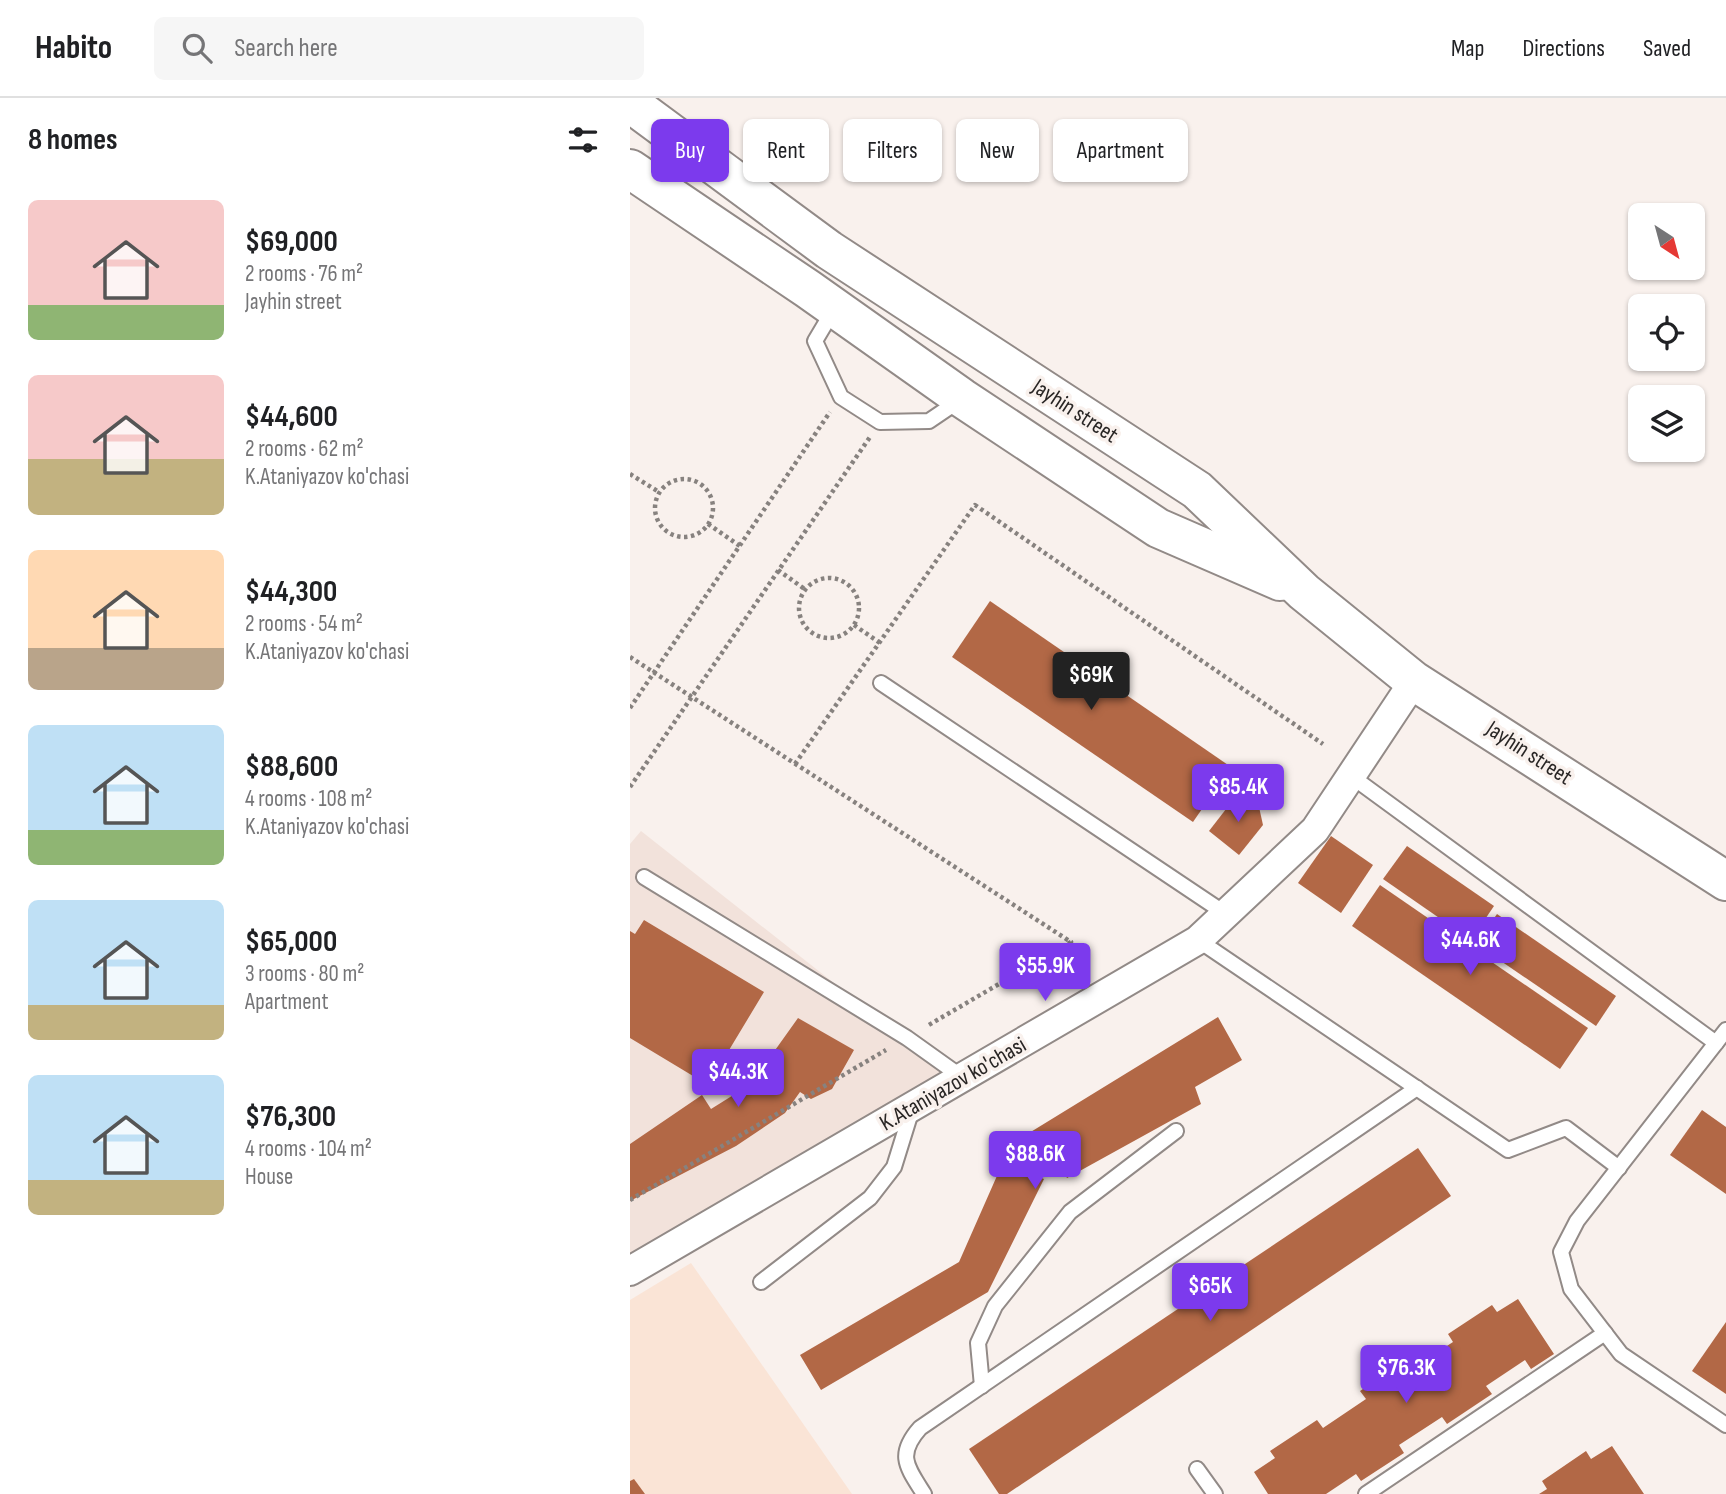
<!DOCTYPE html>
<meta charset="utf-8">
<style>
:root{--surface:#fff;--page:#f6f6f6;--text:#202124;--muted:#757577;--line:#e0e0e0;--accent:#7c3aed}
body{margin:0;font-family:"Sofia Sans Condensed",sans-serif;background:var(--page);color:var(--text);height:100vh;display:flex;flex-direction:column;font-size:26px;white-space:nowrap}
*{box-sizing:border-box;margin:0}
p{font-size:23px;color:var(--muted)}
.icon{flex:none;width:38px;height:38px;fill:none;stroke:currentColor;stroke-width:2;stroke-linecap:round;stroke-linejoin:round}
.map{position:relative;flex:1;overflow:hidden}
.details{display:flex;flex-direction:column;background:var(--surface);width:630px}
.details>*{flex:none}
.hud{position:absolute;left:21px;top:21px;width:665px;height:63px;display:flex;gap:14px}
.needle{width:46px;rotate:144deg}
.tools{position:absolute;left:998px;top:105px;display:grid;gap:14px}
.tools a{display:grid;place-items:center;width:77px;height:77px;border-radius:10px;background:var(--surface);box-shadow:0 2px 5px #0004;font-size:35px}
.price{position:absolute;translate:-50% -60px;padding:0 16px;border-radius:7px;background:var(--accent);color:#fff;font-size:23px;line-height:46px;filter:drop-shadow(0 2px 4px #0008)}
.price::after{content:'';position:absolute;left:50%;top:42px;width:21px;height:16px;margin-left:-10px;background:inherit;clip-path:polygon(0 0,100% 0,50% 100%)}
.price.on{background:#222;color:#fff}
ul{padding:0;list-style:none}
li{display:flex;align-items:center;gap:21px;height:175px;padding:0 28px}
li span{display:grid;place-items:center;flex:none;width:196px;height:140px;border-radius:10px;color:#555}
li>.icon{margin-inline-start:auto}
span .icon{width:84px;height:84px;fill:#fffc;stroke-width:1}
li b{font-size:30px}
h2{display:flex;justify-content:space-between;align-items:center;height:84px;padding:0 28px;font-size:30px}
.pill{padding:0 24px;border-radius:10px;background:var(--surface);box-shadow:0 2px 5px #0004;font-size:24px;line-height:63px}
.pill.on{background:var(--accent);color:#fff}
header{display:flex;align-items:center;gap:42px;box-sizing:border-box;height:98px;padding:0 35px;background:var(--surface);border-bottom:2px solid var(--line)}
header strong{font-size:33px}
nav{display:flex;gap:38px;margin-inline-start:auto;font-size:24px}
.search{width:490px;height:63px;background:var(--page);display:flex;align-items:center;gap:18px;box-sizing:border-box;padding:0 24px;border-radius:10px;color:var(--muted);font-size:26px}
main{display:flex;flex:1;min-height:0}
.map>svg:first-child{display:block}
</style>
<header>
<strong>Habito</strong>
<div class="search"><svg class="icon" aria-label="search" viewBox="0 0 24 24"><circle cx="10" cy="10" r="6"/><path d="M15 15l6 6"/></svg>Search here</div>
<nav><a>Map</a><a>Directions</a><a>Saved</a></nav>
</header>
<main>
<section class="details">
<h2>8 homes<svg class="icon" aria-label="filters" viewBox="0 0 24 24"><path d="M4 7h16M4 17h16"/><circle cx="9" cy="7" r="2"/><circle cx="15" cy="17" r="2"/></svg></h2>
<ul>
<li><span style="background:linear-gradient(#f6c9c9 75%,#8fb573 0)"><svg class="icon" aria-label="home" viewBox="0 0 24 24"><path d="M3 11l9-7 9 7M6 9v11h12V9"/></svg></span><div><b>$69,000</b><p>2 rooms · 76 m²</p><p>Jayhin street</p></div></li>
<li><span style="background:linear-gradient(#f6c9c9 60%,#c2b280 0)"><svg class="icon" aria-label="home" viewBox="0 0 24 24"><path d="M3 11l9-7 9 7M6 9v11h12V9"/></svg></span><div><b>$44,600</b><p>2 rooms · 62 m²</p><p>K.Ataniyazov ko'chasi</p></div></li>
<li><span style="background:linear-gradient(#ffd9b3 70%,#b9a48a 0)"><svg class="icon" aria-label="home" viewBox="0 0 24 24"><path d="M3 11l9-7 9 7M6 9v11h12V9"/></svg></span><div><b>$44,300</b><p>2 rooms · 54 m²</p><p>K.Ataniyazov ko'chasi</p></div></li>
<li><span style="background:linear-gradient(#bfe0f5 75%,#8fb573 0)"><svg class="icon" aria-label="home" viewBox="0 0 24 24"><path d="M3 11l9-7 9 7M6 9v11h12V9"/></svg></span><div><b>$88,600</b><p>4 rooms · 108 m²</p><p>K.Ataniyazov ko'chasi</p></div></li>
<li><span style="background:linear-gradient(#bfe0f5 75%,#c2b280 0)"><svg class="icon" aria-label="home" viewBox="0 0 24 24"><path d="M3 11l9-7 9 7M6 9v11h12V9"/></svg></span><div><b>$65,000</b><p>3 rooms · 80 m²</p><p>Apartment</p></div></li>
<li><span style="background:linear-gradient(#bfe0f5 75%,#c2b280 0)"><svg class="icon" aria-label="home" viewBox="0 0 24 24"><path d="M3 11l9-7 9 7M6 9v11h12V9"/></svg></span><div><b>$76,300</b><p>4 rooms · 104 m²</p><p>House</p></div></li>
</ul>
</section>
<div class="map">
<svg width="1096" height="1396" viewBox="0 0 1096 1396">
<rect width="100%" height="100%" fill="#f9f1ed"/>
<polygon fill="#f2e2db" points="11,733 332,986 0,1160 0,746"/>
<polygon fill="#fae4d6" points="61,1165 222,1396 0,1396 0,1202"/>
<g fill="#b26846">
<polygon points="360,503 601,669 563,724 322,559"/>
<polygon points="610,693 629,709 633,727 609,757 579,733"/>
<polygon points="701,738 743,767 711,815 668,785"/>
<polygon points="777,748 864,808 841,842 753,781"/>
<polygon points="750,787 958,930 930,971 722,828"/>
<polygon points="867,816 986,898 966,928 846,846"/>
<polygon points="14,822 134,894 78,987 0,940 0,833 5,836"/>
<polygon points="588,919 612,962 565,989 571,1006 437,1080 427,1061 411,1070 407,1078 414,1081 358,1194 191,1292 170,1257 329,1164 381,1046"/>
<polygon points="168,920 224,952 202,991 181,1001 170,994 155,1015 106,1048 0,1103 0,1046 72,997 81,1011 121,986"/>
<polygon points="1072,1012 1096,1029 1096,1096 1040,1057"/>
<polygon points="788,1050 821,1098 377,1396 369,1396 339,1351"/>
<polygon points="888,1201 924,1256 901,1271 895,1262 856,1288 862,1296 817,1326 812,1319 769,1347 774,1355 731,1383 726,1376 696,1396 638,1396 624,1374 645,1360 640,1353 687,1322 693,1330 736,1301 730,1293 774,1264 780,1272 823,1244 818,1236 862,1207 867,1214"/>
<polygon points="1096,1224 1096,1296 1062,1273"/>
<polygon points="982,1348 1014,1396 909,1396 917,1391 912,1383 956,1353 961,1361"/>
<polygon points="4,1381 15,1396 0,1396 0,1383"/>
</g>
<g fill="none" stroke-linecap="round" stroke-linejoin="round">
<defs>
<g id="lane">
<polyline points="204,211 185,243 211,299 250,324 299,323 330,302"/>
<polyline points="251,585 596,816"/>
<polyline points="721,678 1086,945"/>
<polyline points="14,779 277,940 333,980"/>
<polyline points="568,842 878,1052 936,1030 989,1070"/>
<polyline points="1096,932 947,1123 931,1154 941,1191 991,1256 1096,1327"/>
<polyline points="131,1184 240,1100 264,1069 282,1011"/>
<polyline points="352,1288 348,1245 365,1208 440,1114 546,1033"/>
<polyline points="567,1371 585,1396"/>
<path d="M 294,1396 C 277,1369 266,1357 290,1330 L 787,990"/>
<polyline points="736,1396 975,1235"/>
</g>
<polyline id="street" points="0,1173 568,842 685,732 784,583"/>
<g id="primary">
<polyline points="0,5 199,152 567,392 674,494 784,583 1096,783"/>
<polyline points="0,71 178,191 332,300 528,430 650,483"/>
</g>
</defs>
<use href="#lane" stroke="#928a87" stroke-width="18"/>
<use href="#street" stroke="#928a87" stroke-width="32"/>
<use href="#primary" stroke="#928a87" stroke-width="42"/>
<g stroke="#87827f" stroke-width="4.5" stroke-dasharray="3.5 3.5" stroke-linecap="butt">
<polyline points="0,376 29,394"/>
<circle cx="54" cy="410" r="29"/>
<polyline points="78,426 110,448"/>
<polyline points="148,472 176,492"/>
<circle cx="199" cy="510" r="30"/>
<polyline points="224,527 250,545"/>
<polyline points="0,559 441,844 297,928"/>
<polyline points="0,610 200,314"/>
<polyline points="165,666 345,407 693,646"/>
<polyline points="0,689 240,339"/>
<polyline points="0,1102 256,952"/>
</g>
<use href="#lane" stroke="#fff" stroke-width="14"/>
<use href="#street" stroke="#fff" stroke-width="28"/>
<use href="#primary" stroke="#fff" stroke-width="38"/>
</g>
<g text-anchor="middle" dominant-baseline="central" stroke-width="7" stroke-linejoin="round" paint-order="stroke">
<g font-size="23" fill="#292625" stroke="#f9f1ed">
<text transform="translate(445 313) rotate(33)">Jayhin street</text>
<text transform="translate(899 655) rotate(33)">Jayhin street</text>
<text transform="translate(323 986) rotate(-30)">K.Ataniyazov ko'chasi</text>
</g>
</g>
</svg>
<div class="tools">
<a><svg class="needle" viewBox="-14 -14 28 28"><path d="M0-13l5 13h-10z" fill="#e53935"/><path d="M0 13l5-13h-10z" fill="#757577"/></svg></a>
<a><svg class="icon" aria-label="locate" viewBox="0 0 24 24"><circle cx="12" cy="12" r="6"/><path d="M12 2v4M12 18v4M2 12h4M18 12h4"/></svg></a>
<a><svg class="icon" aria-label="layers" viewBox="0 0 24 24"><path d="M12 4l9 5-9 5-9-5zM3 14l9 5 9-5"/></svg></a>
</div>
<b class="price on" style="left:461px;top:614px">$69K</b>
<b class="price" style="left:608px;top:726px">$85.4K</b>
<b class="price" style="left:840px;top:879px">$44.6K</b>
<b class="price" style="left:415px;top:905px">$55.9K</b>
<b class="price" style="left:108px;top:1011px">$44.3K</b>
<b class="price" style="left:405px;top:1093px">$88.6K</b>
<b class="price" style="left:580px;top:1225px">$65K</b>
<b class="price" style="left:776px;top:1307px">$76.3K</b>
<div class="hud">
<a class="pill on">Buy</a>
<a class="pill">Rent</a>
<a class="pill">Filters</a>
<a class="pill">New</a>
<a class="pill">Apartment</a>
</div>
</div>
</main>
